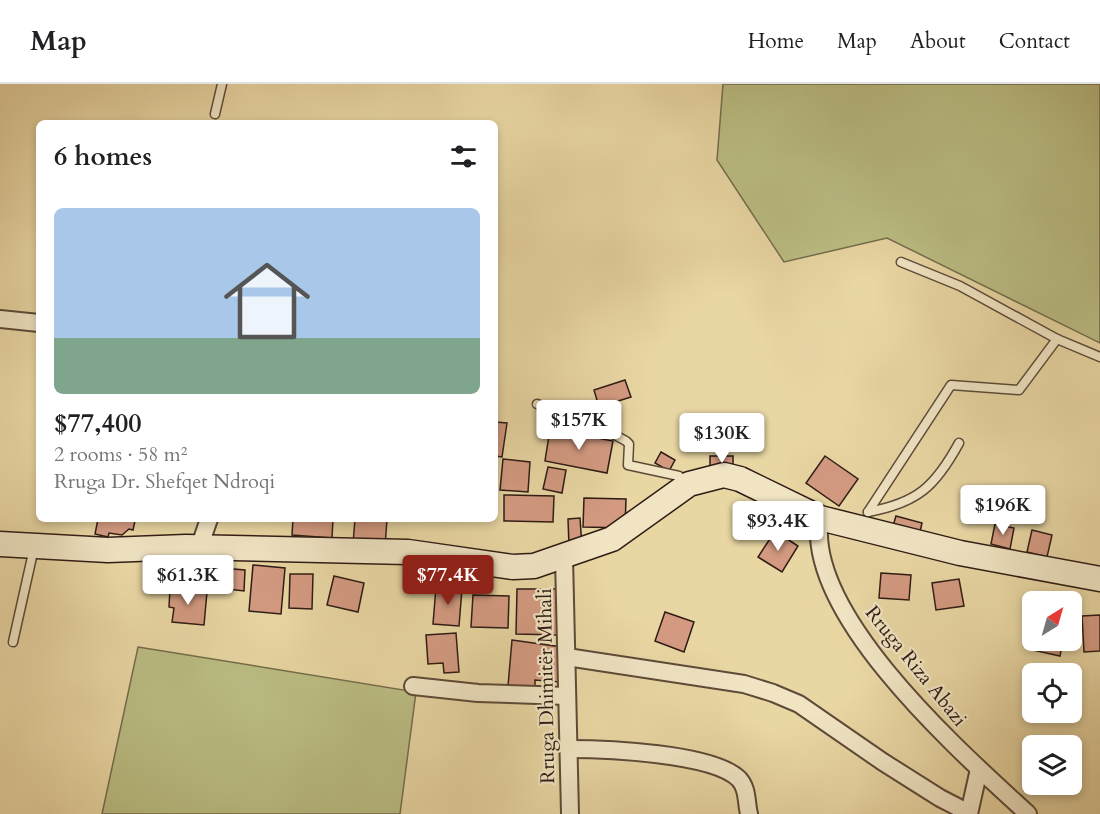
<!DOCTYPE html>
<meta charset="utf-8">
<style>
:root{--surface:#fff;--page:#f6f6f6;--text:#202124;--muted:#757577;--line:#e0e0e0;--accent:#8f2418}
body{margin:0;font-family:Cardo,serif;background:var(--page);color:var(--text);height:100vh;display:flex;flex-direction:column;font-size:22px;white-space:nowrap}
*{box-sizing:border-box;margin:0}
p{font-size:20px;color:var(--muted)}
.icon{flex:none;width:33px;height:33px;fill:none;stroke:currentColor;stroke-width:2;stroke-linecap:round;stroke-linejoin:round}
.map{position:relative;flex:1;overflow:hidden}
.panel{position:absolute;left:36px;top:36px;width:462px;height:402px;display:flex;flex-direction:column;background:var(--surface);border-radius:9px;box-shadow:0 3px 9px #0003}
.panel>*{flex:none}
.needle{width:39px;rotate:37deg}
.buttons{position:absolute;left:1022px;top:507px;display:grid;gap:12px}
.buttons a{display:grid;place-items:center;width:60px;height:60px;border-radius:9px;background:var(--surface);box-shadow:0 3px 9px #0003;font-size:30px}
.price{position:absolute;translate:-50% -51px;padding:0 14px;border-radius:6px;background:#fff;color:#222;font-size:20px;line-height:39px;filter:drop-shadow(0 2px 3px #0008)}
.price::after{content:'';position:absolute;left:50%;top:36px;width:18px;height:14px;margin-left:-9px;background:inherit;clip-path:polygon(0 0,100% 0,50% 100%)}
.price.on{background:var(--accent);color:#fff}
ul{padding:0;list-style:none}
li{display:grid;align-content:center;gap:12px;height:318px;padding:0 18px}
li span{display:grid;place-items:center;height:186px;border-radius:9px;color:#555}
li>.icon{margin-inline-start:auto}
span .icon{width:108px;height:108px;fill:#fffc;stroke-width:1}
li b{font-size:26px}
h2{display:flex;justify-content:space-between;align-items:center;height:72px;padding:0 18px;font-size:26px}
header{display:flex;align-items:center;gap:36px;box-sizing:border-box;height:84px;padding:0 30px;background:var(--surface);border-bottom:2px solid var(--line)}
header strong{font-size:28px}
nav{display:flex;gap:33px;margin-inline-start:auto;font-size:21px}
.map>svg:first-child{display:block}
</style>
<header>
<strong>Map</strong>
<nav><a>Home</a><a>Map</a><a>About</a><a>Contact</a></nav>
</header>
<div class="map">
<svg width="1100" height="730" viewBox="0 0 1100 730">
<rect width="100%" height="100%" fill="#e8d6a3"/>
<filter id="stains"><feTurbulence type="fractalNoise" baseFrequency=".00333" numOctaves="4"/><feColorMatrix values="0 0 0 0 .2 0 0 0 0 .09 0 0 0 0 .02 0 0 0 .5 -.17"/></filter>
<radialGradient id="worn" r=".72"><stop offset=".6" stop-color="#630" stop-opacity="0"/><stop offset="1" stop-color="#630" stop-opacity=".3"/></radialGradient>
<g fill="#babd83" stroke="#746c4c" stroke-width="1.5">
<polygon points="723,0 1100,0 1100,259 887,154 784,178 717,76"/>
<polygon points="138,563 416,608 400,730 102,730"/>
</g>
<g fill="#d39a81" stroke="#2f1c15" stroke-width="1.5">
<polygon points="625,296 631,313 599,323 594,306"/>
<polygon points="495,338 507,339 502,373 495,372"/>
<polygon points="550,345 613,357 607,389 545,377"/>
<polygon points="661,368 675,376 669,387 655,379"/>
<rect x="710" y="372" width="23" height="16"/>
<polygon points="825,372 858,395 839,422 806,399"/>
<polygon points="503,375 530,378 528,408 500,406"/>
<polygon points="548,383 566,386 562,409 543,405"/>
<polygon points="504,411 554,412 553,438 504,437"/>
<polygon points="584,414 626,415 625,444 583,443"/>
<polygon points="896,432 922,439 920,448 893,442"/>
<polygon points="580,434 582,463 569,463 568,435"/>
<polygon points="98,435 130,435 135,437 133,446 129,445 122,451 109,449 108,453 95,450"/>
<polygon points="293,435 333,435 332,454 292,451"/>
<polygon points="355,435 387,435 385,463 353,460"/>
<polygon points="995,440 1014,444 1010,465 991,460"/>
<polygon points="1032,446 1052,451 1047,473 1027,468"/>
<polygon points="775,447 798,462 782,488 758,473"/>
<polygon points="253,481 285,484 281,530 249,527"/>
<polygon points="221,484 245,486 244,507 219,504"/>
<polygon points="881,489 911,491 909,516 879,514"/>
<polygon points="290,490 313,490 312,525 289,524"/>
<polygon points="334,492 364,499 358,528 327,521"/>
<polygon points="959,495 964,522 936,526 932,499"/>
<polygon points="436,503 462,505 459,542 433,540"/>
<polygon points="170,504 207,508 204,541 172,538 174,524 169,523"/>
<polygon points="517,505 559,505 558,551 516,550"/>
<polygon points="473,511 509,512 508,544 471,543"/>
<polygon points="665,528 694,538 684,568 655,557"/>
<polygon points="1100,531 1100,567 1084,568 1082,532"/>
<polygon points="1032,544 1032,556 1063,556 1060,572 1028,565"/>
<polygon points="456,549 459,588 444,589 443,579 428,580 426,551"/>
<polygon points="512,556 562,563 560,598 535,596 535,604 508,602"/>
</g>
<g fill="none" stroke-linecap="round" stroke-linejoin="round">
<defs>
<g id="lane">
<polyline points="215,30 222,0"/>
<polyline points="901,178 960,202 1057,255 1100,273"/>
<polyline points="537,320 598,342 626,357 629,360 628,381 679,392 687,399"/>
<polyline points="868,428 951,301 1019,306 1057,255"/>
<path d="M 868,428 C 917,419 935,403 959,359"/>
<polyline points="13,558 34,464"/>
</g>
<g id="street">
<polyline points="0,235 39,239"/>
<path d="M 820,434 C 804,531 963,670 1028,730"/>
<polyline points="199,464 209,435"/>
<polyline points="564,474 570,730"/>
<polyline points="567,573 744,600 773,609 799,620 883,678 940,714 969,729"/>
<polyline points="413,602 478,609 567,612"/>
<path d="M 568,665 C 605,665 713,669 739,695 C 748,705 746,718 749,730"/>
<polyline points="969,730 979,685"/>
</g>
<polyline id="secondary" points="0,460 108,466 186,463 408,468 513,483 534,482 612,455 689,400 724,391 740,395 820,434 960,469 1100,495"/>
</defs>
<use href="#lane" stroke="#5d4a38" stroke-width="11"/>
<use href="#street" stroke="#5d4a38" stroke-width="20"/>
<use href="#secondary" stroke="#2f1c15" stroke-width="27"/>
<use href="#lane" stroke="#f0e4c3" stroke-width="8"/>
<use href="#street" stroke="#f0e4c3" stroke-width="16"/>
<use href="#secondary" stroke="#f0e4c3" stroke-width="24"/>
</g>
<g text-anchor="middle" dominant-baseline="central" stroke-width="4.5" stroke-linejoin="round" paint-order="stroke">
<g font-size="20" fill="#2f1c15" stroke="#f0e4c3">
<text transform="translate(916 582) rotate(51)">Rruga Riza Abazi</text>
<text transform="translate(546 602) rotate(-91)">Rruga Dhimitër Mihali</text>
</g>
</g>
<rect width="100%" height="100%" filter="url(#stains)"/>
<rect width="100%" height="100%" fill="url(#worn)"/>
</svg>
<div class="buttons">
<a><svg class="needle" viewBox="-14 -14 28 28"><path d="M0-13l5 13h-10z" fill="#e53935"/><path d="M0 13l5-13h-10z" fill="#757577"/></svg></a>
<a><svg class="icon" aria-label="locate" viewBox="0 0 24 24"><circle cx="12" cy="12" r="6"/><path d="M12 2v4M12 18v4M2 12h4M18 12h4"/></svg></a>
<a><svg class="icon" aria-label="layers" viewBox="0 0 24 24"><path d="M12 4l9 5-9 5-9-5zM3 14l9 5 9-5"/></svg></a>
</div>
<b class="price" style="left:579px;top:367px">$157K</b>
<b class="price" style="left:722px;top:380px">$130K</b>
<b class="price" style="left:1003px;top:452px">$196K</b>
<b class="price" style="left:778px;top:468px">$93.4K</b>
<b class="price" style="left:188px;top:522px">$61.3K</b>
<b class="price on" style="left:448px;top:522px">$77.4K</b>
<section class="panel">
<h2>6 homes<svg class="icon" aria-label="filters" viewBox="0 0 24 24"><path d="M4 7h16M4 17h16"/><circle cx="9" cy="7" r="2"/><circle cx="15" cy="17" r="2"/></svg></h2>
<ul>
<li><span style="background:linear-gradient(#a9c7e8 70%,#7fa58c 0)"><svg class="icon" aria-label="home" viewBox="0 0 24 24"><path d="M3 11l9-7 9 7M6 9v11h12V9"/></svg></span><div><b>$77,400</b><p>2 rooms · 58 m²</p><p>Rruga Dr. Shefqet Ndroqi</p></div></li>
</ul>
</section>
</div>
